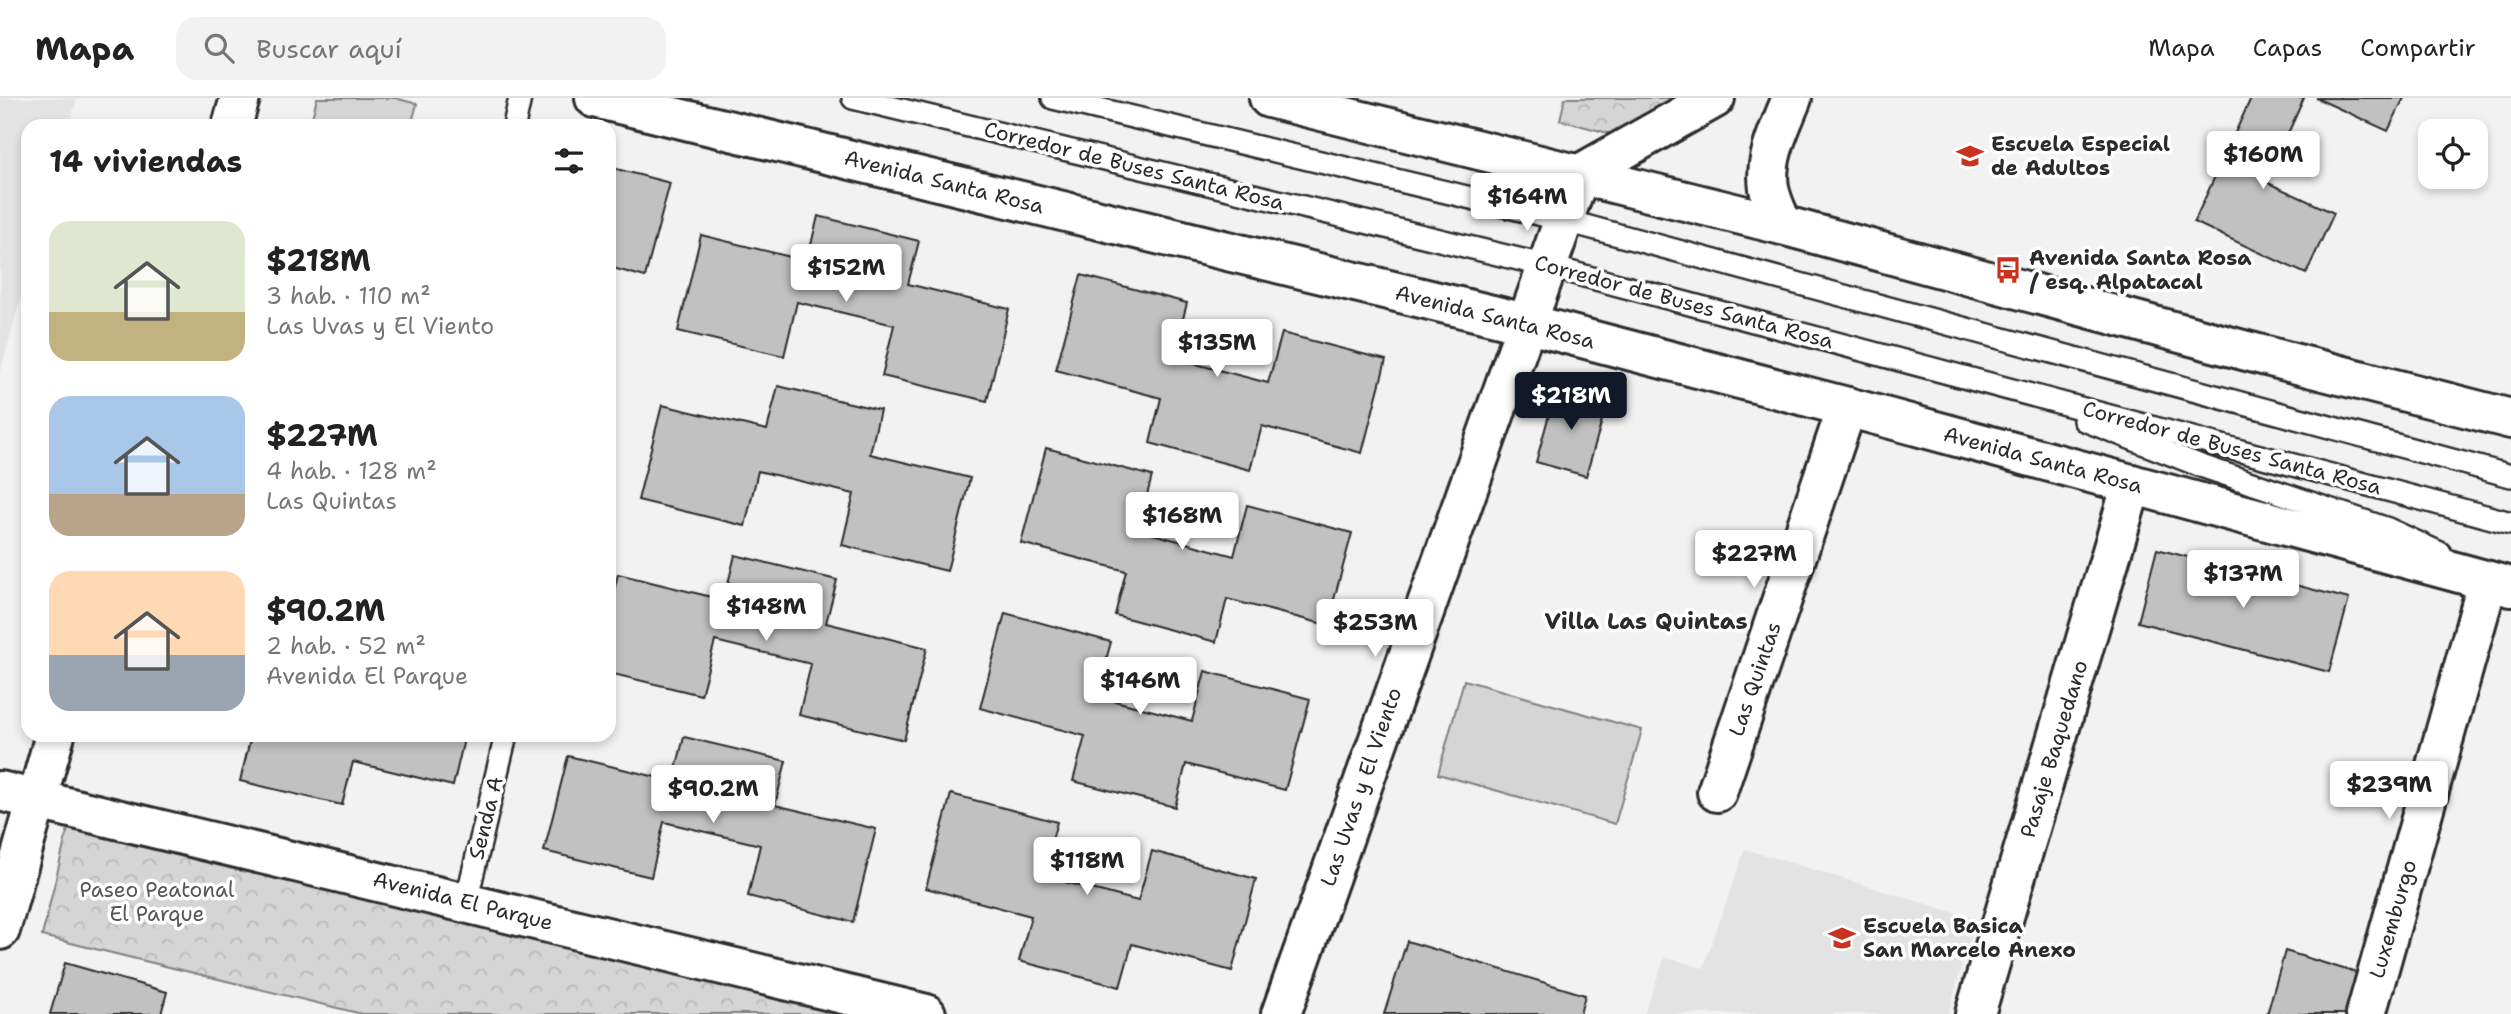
<!DOCTYPE html>
<html lang="es">
<meta charset="utf-8">
<style>
:root{--surface:#fff;--page:#f2f2f2;--text:#222;--muted:#767676;--line:#e0e0e0;--accent:#111827}
body{margin:0;font-family:"Shantell Sans",sans-serif;background:var(--page);color:var(--text);height:100vh;display:flex;flex-direction:column;font-size:26px;white-space:nowrap}
*{box-sizing:border-box;margin:0}
p{font-size:23px;color:var(--muted)}
.icon{flex:none;width:38px;height:38px;fill:none;stroke:currentColor;stroke-width:2;stroke-linecap:round;stroke-linejoin:round}
.map{position:relative;flex:1;overflow:hidden}
.drawer{position:absolute;left:21px;top:21px;width:595px;height:623px;display:flex;flex-direction:column;background:var(--surface);border-radius:21px;box-shadow:0 4px 10px #0003}
.drawer>*{flex:none}
.controls{position:absolute;left:2418px;top:21px;display:grid;gap:14px}
.controls a{display:grid;place-items:center;width:70px;height:70px;border-radius:14px;background:var(--surface);box-shadow:0 4px 10px #0003;font-size:35px}
.price{position:absolute;translate:-50% -60px;padding:0 16px;border-radius:7px;background:#fff;color:#222;font-size:23px;line-height:46px;filter:drop-shadow(0 2px 4px #0008)}
.price::after{content:'';position:absolute;left:50%;top:42px;width:21px;height:16px;margin-left:-10px;background:inherit;clip-path:polygon(0 0,100% 0,50% 100%)}
.price.on{background:var(--accent);color:#fff}
ul{padding:0;list-style:none}
li{display:flex;align-items:center;gap:21px;height:175px;padding:0 28px}
li span{display:grid;place-items:center;flex:none;width:196px;height:140px;border-radius:21px;color:#555}
li>.icon{margin-inline-start:auto}
span .icon{width:84px;height:84px;fill:#fffc;stroke-width:1}
li b{font-size:30px}
h2{display:flex;justify-content:space-between;align-items:center;height:84px;padding:0 28px;font-size:30px}
header{display:flex;align-items:center;gap:42px;box-sizing:border-box;height:98px;padding:0 35px;background:var(--surface);border-bottom:2px solid var(--line)}
header strong{font-size:33px}
nav{display:flex;gap:38px;margin-inline-start:auto;font-size:24px}
.search{width:490px;height:63px;background:var(--page);display:flex;align-items:center;gap:18px;box-sizing:border-box;padding:0 24px;border-radius:21px;color:var(--muted);font-size:26px}
.map>svg:first-child{display:block}
</style>
<header>
<strong>Mapa</strong>
<div class="search"><svg class="icon" aria-label="search" viewBox="0 0 24 24"><circle cx="10" cy="10" r="6"/><path d="M15 15l6 6"/></svg>Buscar aquí</div>
<nav><a>Mapa</a><a>Capas</a><a>Compartir</a></nav>
</header>
<div class="map">
<svg width="2511" height="916" viewBox="0 0 2511 916">
<defs>
<pattern id="park-crowns" width="20" height="18" patternUnits="userSpaceOnUse" patternTransform="scale(1.75)"><rect width="20" height="18" fill="#d5d5d5"/><path d="M2 6a3 3 0 1 1 6 0M12 15a3 3 0 1 1 6 0" fill="none" stroke="#b7b7b7"/></pattern>
</defs>
<rect width="100%" height="100%" fill="#f2f2f2"/>
<filter id="ink" filterUnits="userSpaceOnUse"><feTurbulence type="fractalNoise" baseFrequency=".0143" numOctaves="2"/><feDisplacementMap in="SourceGraphic" scale="14" xChannelSelector="R" yChannelSelector="G"/><feConvolveMatrix kernelMatrix="1 2 1 2 8 2 1 2 1" color-interpolation-filters="sRGB"/></filter>
<g filter="url(#ink)">
<g fill="#e3e3e3">
<polygon points="0,0 77,0 69,28 28,28 28,175 0,275"/>
<polygon points="1745,751 1976,821 1948,916 1644,916 1665,859 1703,870"/>
</g>
<g fill="url(#park-crowns)" stroke="#808080" stroke-width="2">
<polygon points="1565,0 1677,0 1615,37 1560,22"/>
<polygon points="70,722 867,916 362,916 42,838"/>
</g>
<g fill="#d5d5d5" stroke="#808080" stroke-width="2">
<polygon points="317,0 395,0 417,6 411,28 310,28"/>
<polygon points="1464,582 1642,632 1615,726 1438,676"/>
</g>
<g fill="#c1c1c1" stroke="#2b2b2b" stroke-width="2">
<polygon points="2251,0 2304,0 2266,84 2334,115 2306,176 2194,124"/>
<polygon points="2316,0 2404,0 2388,33"/>
<polygon points="609,69 670,85 645,179 609,169"/>
<polygon points="818,118 919,143 908,186 1009,211 987,303 882,278 894,227 797,204 784,258 678,233 701,137 807,163"/>
<polygon points="1081,177 1187,205 1173,260 1268,285 1282,235 1386,262 1362,355 1262,328 1250,372 1150,345 1161,300 1056,272"/>
<polygon points="778,288 880,312 870,356 970,380 947,473 842,447 854,396 758,373 745,428 638,402 662,307 767,332"/>
<polygon points="1556,291 1607,305 1586,378 1536,364"/>
<polygon points="1046,350 1152,378 1138,432 1234,458 1247,407 1352,435 1327,527 1227,501 1216,544 1115,517 1126,473 1021,445"/>
<polygon points="2157,451 2349,501 2329,574 2138,524"/>
<polygon points="735,457 837,482 826,525 927,550 904,642 799,617 811,566 715,543 701,597 609,575 609,514 618,476 724,502"/>
<polygon points="1005,515 1111,544 1096,598 1192,623 1205,573 1310,601 1285,692 1186,666 1175,709 1073,683 1085,638 980,610"/>
<polygon points="246,637 465,637 453,688 353,664 342,707 240,683 251,638"/>
<polygon points="684,639 786,663 775,707 876,731 853,824 748,798 760,747 664,724 651,779 544,753 568,658 673,683"/>
<polygon points="951,696 1057,724 1042,778 1138,803 1152,753 1256,781 1232,873 1132,846 1120,889 1019,863 1031,818 926,790"/>
<polygon points="1407,843 1585,897 1580,916 1384,916"/>
<polygon points="2285,853 2363,877 2352,916 2267,916"/>
<polygon points="65,865 167,894 161,916 50,916"/>
</g>
<g fill="none" stroke-linecap="round" stroke-linejoin="round">
<defs>
<g id="lane">
<polyline points="853,0 1547,168 2511,425"/>
<polyline points="1053,0 1563,122 2511,378"/>
<polyline points="514,28 520,0"/>
<polyline points="2084,322 2201,368 2388,431 2440,455"/>
<polyline points="466,804 506,637"/>
</g>
<g id="street">
<polyline points="0,693 926,916"/>
<polyline points="1717,694 1847,309"/>
<polyline points="1975,916 2132,386"/>
<polyline points="2366,916 2488,483"/>
</g>
<g id="secondary">
<polyline points="232,28 240,0"/>
<polyline points="0,832 55,637"/>
<polyline points="1281,916 1580,76 1715,0"/>
</g>
<g id="primary">
<polyline points="595,0 1525,225 1847,309 2511,489"/>
<polyline points="1269,0 1782,127 2243,252 2511,321"/>
<path d="M 1782,127 C 1778,115 1771,103 1769,90 C 1764,60 1781,28 1792,0"/>
</g>
</defs>
<use href="#lane" stroke="#2b2b2b" stroke-width="26"/>
<use href="#street" stroke="#2b2b2b" stroke-width="44"/>
<use href="#secondary" stroke="#2b2b2b" stroke-width="44"/>
<use href="#primary" stroke="#2b2b2b" stroke-width="44"/>
<use href="#lane" stroke="#fff" stroke-width="21"/>
<use href="#street" stroke="#fff" stroke-width="38"/>
<use href="#secondary" stroke="#fff" stroke-width="38"/>
<use href="#primary" stroke="#fff" stroke-width="38"/>
</g>
</g>
<defs>
<symbol id="school-bare" viewBox="-9 -9 18 18"><path d="M0-5L7-2L0 1L-7-2ZM-4 1L0 2.5L4 1V4Q0 6-4 4Z" fill="#c8321e" stroke="#fff" stroke-width="2.5" paint-order="stroke"/></symbol>
<symbol id="bus-bare" viewBox="-9 -9 18 18"><path d="M-5-6H5V4H4V6H2V4H-2V6H-4V4H-5ZM-3.5-4V0h7V-4ZM-3.5 1.2v1.5H-2V1.2ZM2 1.2v1.5H3.5V1.2Z" fill="#c8321e" stroke="#fff" stroke-width="2.5" paint-order="stroke"/></symbol>
</defs>
<g fill-rule="evenodd">
<use href="#school-bare" x="1951" y="39" width="38" height="38"/>
<use href="#bus-bare" x="1989" y="153" width="38" height="38"/>
<use href="#school-bare" x="1823" y="821" width="38" height="38"/>
</g>
<g text-anchor="middle" dominant-baseline="central" stroke-width="7" stroke-linejoin="round" paint-order="stroke">
<g font-size="21" font-weight="bold" fill="#2b2b2b" stroke="#fff" text-anchor="start">
<text x="1991" y="46">Escuela Especial<tspan x="1991" dy="24">de Adultos</tspan></text>
<text x="2029" y="160">Avenida Santa Rosa<tspan x="2029" dy="24">/ esq. Alpatacal</tspan></text>
<text x="1863" y="828">Escuela Basica<tspan x="1863" dy="24">San Marcelo Anexo</tspan></text>
</g>
<g font-size="21" fill="#2b2b2b" stroke="#fff">
<text transform="translate(1134 68) rotate(14)">Corredor de Buses Santa Rosa</text>
<text transform="translate(944 84) rotate(14)">Avenida Santa Rosa</text>
<text transform="translate(1684 204) rotate(15)">Corredor de Buses Santa Rosa</text>
<text transform="translate(1495 219) rotate(14)">Avenida Santa Rosa</text>
<text transform="translate(2232 350) rotate(15)">Corredor de Buses Santa Rosa</text>
<text transform="translate(2043 362) rotate(15)">Avenida Santa Rosa</text>
<text transform="translate(1755 581) rotate(-71)">Las Quintas</text>
<text transform="translate(2054 651) rotate(-73)">Pasaje Baquedano</text>
<text transform="translate(1361 689) rotate(-71)">Las Uvas y El Viento</text>
<text transform="translate(486 720) rotate(-76)">Senda A</text>
<text transform="translate(463 803) rotate(14)">Avenida El Parque</text>
<text transform="translate(2393 821) rotate(-74)">Luxemburgo</text>
</g>
<g font-size="21" fill="#565656" stroke="#fff">
<text x="157" y="792">Paseo Peatonal<tspan x="157" dy="24">El Parque</tspan></text>
</g>
<g font-size="23" font-weight="bold" fill="#2b2b2b" stroke="#fff">
<text x="1646" y="523">Villa Las Quintas</text>
</g>
</g>
</svg>
<div class="controls">
<a><svg class="icon" aria-label="locate" viewBox="0 0 24 24"><circle cx="12" cy="12" r="6"/><path d="M12 2v4M12 18v4M2 12h4M18 12h4"/></svg></a>
</div>
<b class="price" style="left:2263px;top:93px">$160M</b>
<b class="price" style="left:1527px;top:135px">$164M</b>
<b class="price" style="left:846px;top:206px">$152M</b>
<b class="price" style="left:1217px;top:281px">$135M</b>
<b class="price on" style="left:1571px;top:334px">$218M</b>
<b class="price" style="left:1182px;top:454px">$168M</b>
<b class="price" style="left:1754px;top:492px">$227M</b>
<b class="price" style="left:2243px;top:512px">$137M</b>
<b class="price" style="left:766px;top:545px">$148M</b>
<b class="price" style="left:1375px;top:561px">$253M</b>
<b class="price" style="left:1140px;top:619px">$146M</b>
<b class="price" style="left:2389px;top:723px">$239M</b>
<b class="price" style="left:713px;top:727px">$90.2M</b>
<b class="price" style="left:1087px;top:799px">$118M</b>
<section class="drawer">
<h2>14 viviendas<svg class="icon" aria-label="filters" viewBox="0 0 24 24"><path d="M4 7h16M4 17h16"/><circle cx="9" cy="7" r="2"/><circle cx="15" cy="17" r="2"/></svg></h2>
<ul>
<li><span style="background:linear-gradient(#dfe7d0 65%,#c2b280 0)"><svg class="icon" aria-label="home" viewBox="0 0 24 24"><path d="M3 11l9-7 9 7M6 9v11h12V9"/></svg></span><div><b>$218M</b><p>3 hab. · 110 m²</p><p>Las Uvas y El Viento</p></div></li>
<li><span style="background:linear-gradient(#a9c7e8 70%,#b9a48a 0)"><svg class="icon" aria-label="home" viewBox="0 0 24 24"><path d="M3 11l9-7 9 7M6 9v11h12V9"/></svg></span><div><b>$227M</b><p>4 hab. · 128 m²</p><p>Las Quintas</p></div></li>
<li><span style="background:linear-gradient(#ffd9b3 60%,#9aa5b1 0)"><svg class="icon" aria-label="home" viewBox="0 0 24 24"><path d="M3 11l9-7 9 7M6 9v11h12V9"/></svg></span><div><b>$90.2M</b><p>2 hab. · 52 m²</p><p>Avenida El Parque</p></div></li>
</ul>
</section>
</div>
